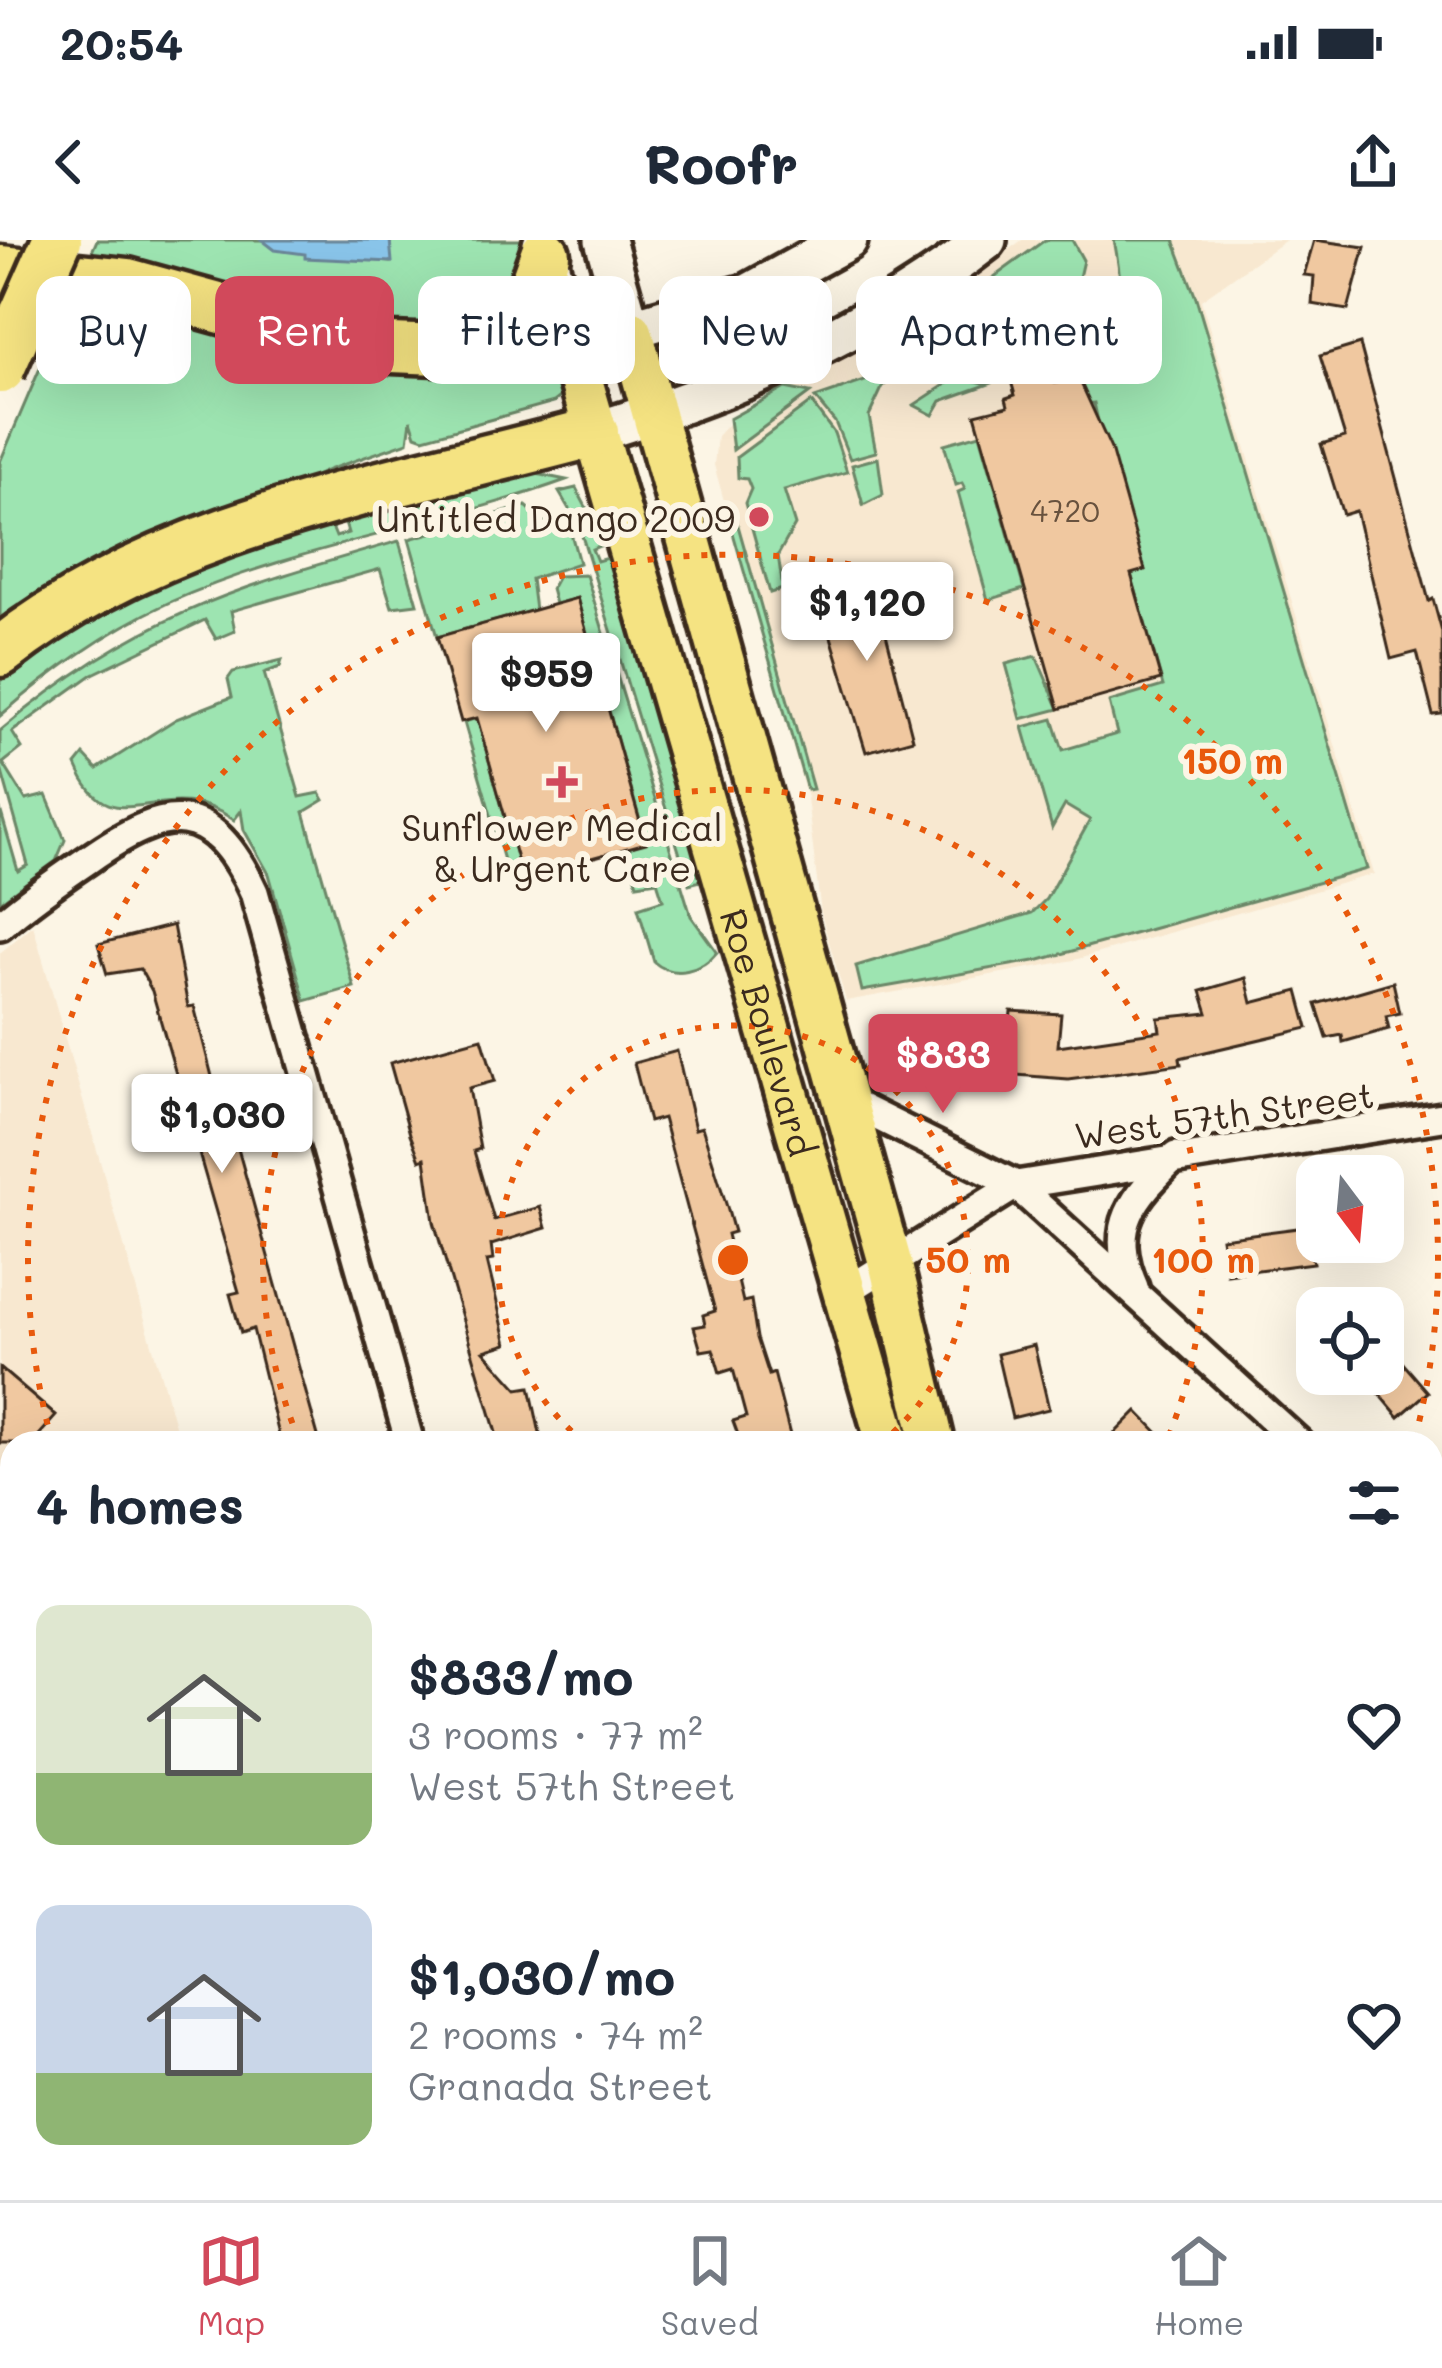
<!DOCTYPE html>
<meta charset="utf-8">
<style>
:root{--surface:#fff;--page:#f6f6f7;--text:#1f2937;--muted:#747a83;--line:#e0e1e3;--accent:#d1495b}
body{margin:0;font-family:Mali,sans-serif;background:var(--page);color:var(--text);height:100vh;display:flex;flex-direction:column;font-size:45px;white-space:nowrap}
*{box-sizing:border-box;margin:0}
p{font-size:39px;color:var(--muted)}
.icon{flex:none;width:66px;height:66px;fill:none;stroke:currentColor;stroke-width:2;stroke-linecap:round;stroke-linejoin:round}
.map{position:relative;flex:1;overflow:hidden}
.side{position:absolute;left:0px;top:1191px;width:1443px;height:771px;display:flex;flex-direction:column;background:var(--surface);border-radius:36px 36px 0 0;box-shadow:0 12px 48px #0002}
.side>*{flex:none}
.guide{position:absolute;left:36px;top:36px;width:1371px;height:108px;display:flex;gap:24px}
.needle{width:78px;rotate:164deg}
.fabs{position:absolute;left:1296px;top:915px;display:grid;gap:24px}
.fabs a{display:grid;place-items:center;width:108px;height:108px;border-radius:24px;background:var(--surface);box-shadow:0 12px 48px #0002;font-size:60px}
.price{position:absolute;translate:-50% -102px;padding:0 27px;border-radius:12px;background:#fff;color:#222;font-size:39px;line-height:78px;filter:drop-shadow(0 3px 6px #0008)}
.price::after{content:'';position:absolute;left:50%;top:72px;width:36px;height:27px;margin-left:-18px;background:inherit;clip-path:polygon(0 0,100% 0,50% 100%)}
.price.current{background:var(--accent);color:#fff}
ul{padding:0;list-style:none}
li{display:flex;align-items:center;gap:36px;height:300px;padding:0 36px}
li span{display:grid;place-items:center;flex:none;width:336px;height:240px;border-radius:24px;color:#555}
li>.icon{margin-inline-start:auto}
span .icon{width:144px;height:144px;fill:#fffc;stroke-width:1}
li b{font-size:51px}
h2{display:flex;justify-content:space-between;align-items:center;height:144px;padding:0 36px;font-size:51px}
.pill{padding:0 42px;border-radius:24px;background:var(--surface);box-shadow:0 12px 48px #0002;font-size:42px;line-height:108px}
.pill.current{background:var(--accent);color:#fff}
.status{display:flex;justify-content:space-between;align-items:center;height:84px;padding:0 60px;background:var(--surface);direction:ltr}
.status svg{height:33px;fill:currentColor}
header{display:flex;justify-content:space-between;align-items:center;height:156px;padding:0 36px;background:var(--surface);font-size:54px;font-weight:700}
.dock{display:flex;justify-content:space-around;align-items:center;height:168px;border-top:3px solid var(--line);background:var(--surface);font-size:33px;color:var(--muted)}
.dock a{display:grid;justify-items:center;gap:6px}
.dock .current{color:var(--accent)}
.map>svg:first-child{display:block}
</style>
<div class="status"><b>20:54</b><svg viewBox="0 0 49 12"><path d="M0 12V9h3v3zM5 12V6h3v6zM10 12V3h3v9zM15 12V0h3v12zM26 1h20v11H26zM47 4h2v5h-2z"/></svg></div>
<header><svg class="icon" aria-label="back" viewBox="0 0 24 24"><path d="M15 5l-7 7 7 7"/></svg>Roofr<svg class="icon" aria-label="share" viewBox="0 0 24 24"><path d="M12 15V3M7 8l5-5 5 5M5 13v7h14v-7"/></svg></header>
<div class="map">
<svg width="1442" height="1960" viewBox="0 0 1442 1960">
<rect width="100%" height="100%" fill="#fcf5e5"/>
<filter id="ink" filterUnits="userSpaceOnUse"><feTurbulence type="fractalNoise" baseFrequency=".00833" numOctaves="2"/><feDisplacementMap in="SourceGraphic" scale="24" xChannelSelector="R" yChannelSelector="G"/><feConvolveMatrix kernelMatrix="1 2 1 2 8 2 1 2 1" color-interpolation-filters="sRGB"/></filter>
<g filter="url(#ink)">
<g fill="#f8e8d0">
<polygon points="1022,0 1286,0 1201,60 1374,634 1074,720 846,761 821,674 807,558 714,225 717,196 740,171 915,78"/>
<polygon points="33,685 180,1203 12,1203 12,1950 393,1950 396,1960 0,1960 0,713"/>
</g>
<g fill="#9de4b1" stroke="#6c8768" stroke-width="3">
<path d="M 97,0 L 262,0 L 313,15 L 391,22 L 390,0 L 524,0 L 523,49 C 507,61 489,81 471,89 C 417,112 167,24 91,14 Z"/>
<polygon points="1045,0 1072,0 1083,20 1077,46 975,81 883,146 869,176 876,212 850,219 835,182 815,158 865,141 891,112"/>
<path d="M 1114,0 L 1174,0 L 1196,58 L 1367,629 L 1040,720 L 862,751 L 856,726 L 1032,673 L 1046,659 L 1090,580 L 1065,565 L 1052,588 L 1023,487 L 1053,479 L 1063,510 L 1117,494 L 1109,462 L 1163,446 L 1131,334 L 1094,163 L 1087,164 L 1063,141 L 1055,143 L 1052,131 C 1122,108 1128,69 1114,0 Z"/>
<polygon points="84,55 541,135 562,143 563,155 554,162 424,198 416,195 411,180 408,202 328,230 0,388 0,222 41,126 55,125"/>
<polygon points="957,137 989,144 941,161 933,175 914,165"/>
<polygon points="785,148 810,153 733,210 729,179"/>
<polygon points="811,162 834,193 847,232 784,250 795,285 778,315 783,349 770,353 745,263 751,249 747,239 738,238 737,217"/>
<polygon points="980,194 1024,349 988,360 958,252 965,249 962,243 956,245 944,204"/>
<polygon points="878,218 883,255 863,265 852,225"/>
<path d="M 522,231 L 566,240 C 436,287 295,306 168,363 C 105,392 52,431 0,476 L 0,441 C 81,371 224,298 332,287 L 336,297 L 348,293 L 345,283 L 359,277 Z"/>
<polygon points="576,248 602,297 602,305 592,309 597,321 607,318 617,342 705,640 689,644 579,286 559,252"/>
<polygon points="526,266 549,286 568,282 579,323 531,339 535,370 437,397 409,299"/>
<polygon points="735,275 813,549 807,550 731,286 729,277"/>
<path d="M 399,301 L 417,364 L 392,367 L 380,329 L 231,371 L 235,391 L 216,399 L 205,380 L 93,434 L 12,492 L 22,508 L 3,523 L 26,560 L 46,555 L 65,600 L 56,621 L 0,662 L 0,569 L 18,631 L 28,625 L 0,525 L 0,491 C 136,376 232,349 399,301 Z"/>
<path d="M 586,335 L 691,676 L 717,712 C 702,731 673,739 654,722 L 638,668 L 663,660 L 657,641 L 637,644 L 626,608 L 646,602 L 577,358 L 555,364 L 551,349 L 558,336 Z"/>
<polygon points="1036,416 1059,469 1021,479 1006,424"/>
<path d="M 282,420 L 280,427 L 264,433 L 300,557 L 320,553 L 324,560 L 304,572 L 354,747 L 305,761 L 269,634 L 244,590 L 241,571 L 234,580 C 160,529 112,611 76,525 L 84,515 L 97,529 L 176,479 L 232,457 L 228,439 L 233,432 Z"/>
<polygon points="477,478 522,637 510,641 464,482"/>
</g>
<polygon fill="#89c4e9" stroke="#6a8698" stroke-width="3" points="262,0 390,0 392,22 305,18 305,14 275,10"/>
<g fill="#f0c8a0" stroke="#3b2a1e" stroke-width="3">
<polygon points="1314,0 1365,7 1348,70 1312,64 1314,36 1304,35"/>
<polygon points="1044,102 1055,143 1080,141 1111,209 1145,330 1131,334 1161,440 1059,469 975,174 1008,166 1006,158 1015,155 1003,113"/>
<polygon points="1360,104 1429,361 1433,359 1442,392 1442,474 1433,475 1417,412 1391,419 1356,271 1343,275 1321,204 1345,197 1320,116"/>
<polygon points="872,339 913,499 866,512 818,354"/>
<polygon points="577,358 646,603 522,637 477,478 461,482 437,397"/>
<polygon points="173,685 188,767 194,766 219,864 225,862 320,1203 281,1203 253,1089 241,1093 230,1054 239,1052 152,751 140,729 107,734 98,704"/>
<polygon points="1246,738 1252,763 1298,751 1308,788 1180,818 1181,824 1068,839 963,831 965,794 1009,797 1011,771 1061,774 1058,806 1160,791 1158,778 1208,773 1201,751"/>
<polygon points="1393,742 1400,773 1386,776 1389,789 1343,802 1342,795 1327,798 1316,764"/>
<polygon points="482,798 495,841 469,848 480,909 474,911 494,980 540,967 546,988 491,1005 493,1020 487,1021 507,1104 484,1111 518,1149 530,1147 542,1203 499,1203 434,982 425,918 420,920 410,894 390,823"/>
<polygon points="677,811 695,889 702,887 727,967 734,992 727,994 743,1062 751,1060 757,1098 769,1135 774,1133 792,1203 741,1203 733,1181 746,1177 733,1129 720,1133 713,1109 701,1111 694,1087 705,1085 703,1075 715,1071 663,878 649,882 634,823"/>
<polygon points="1306,987 1313,1023 1227,1034 1221,998"/>
<polygon points="1383,1100 1428,1152 1399,1177 1363,1134 1383,1134"/>
<polygon points="1034,1105 1049,1169 1012,1178 997,1114"/>
<polygon points="0,1128 56,1176 32,1203 0,1203"/>
<polygon points="1137,1171 1168,1203 1105,1203"/>
</g>
<g fill="none" stroke-linecap="round" stroke-linejoin="round">
<defs>
<g id="street">
<path d="M 0,685 C 28,661 58,640 89,619 C 166,565 211,558 254,652 L 410,1203"/>
<polyline points="845,860 1016,945 1299,1203"/>
<path d="M 1134,1047 C 1107,986 1133,958 1176,916"/>
<polyline points="845,1052 1016,945 1442,877"/>
<polyline points="1431,1306 1442,1305"/>
<polyline points="1431,1353 1442,1406"/>
<polyline points="625,1950 628,1960"/>
<polyline points="1396,1960 1430,1950"/>
</g>
<g id="secondary">
<polyline points="605,0 631,92"/>
<polyline points="543,5 571,106 749,54 847,0"/>
<path d="M 594,192 C 737,150 868,92 986,0"/>
</g>
<g id="primary">
<polyline points="631,92 891,1026 933,1203"/>
<path id="s1" d="M 571,106 L 888,1203"/>
<polyline points="1096,1950 1098,1960"/>
<polyline points="1148,1950 1151,1960"/>
</g>
<g id="highway">
<polyline points="0,30 127,43 339,101 392,108 483,112 571,106"/>
<polyline points="483,112 528,61 545,14"/>
<path d="M 0,412 C 165,281 395,246 594,192"/>
</g>
</defs>
<use href="#street" stroke="#3b2a1e" stroke-width="36"/>
<use href="#secondary" stroke="#3b2a1e" stroke-width="48"/>
<use href="#primary" stroke="#3b2a1e" stroke-width="51"/>
<use href="#highway" stroke="#3b2a1e" stroke-width="57"/>
<use href="#street" stroke="#fcf5e5" stroke-width="27"/>
<use href="#secondary" stroke="#fcf5e5" stroke-width="39"/>
<use href="#primary" stroke="#f5e382" stroke-width="42"/>
<use href="#highway" stroke="#f5e382" stroke-width="48"/>
<defs>
<polyline id="highway-bridge" points="0,129 57,0"/>
</defs>
<use href="#highway-bridge" stroke="#3b2a1e" stroke-width="57" stroke-linecap="butt"/>
<use href="#highway-bridge" stroke="#f5e382" stroke-width="48"/>
</g>
</g>
<g fill="none" stroke="#e8590c" stroke-width="6" stroke-dasharray="6 12">
<path d="M585 1203A235 235 0 1 1 881 1203"/>
<path d="M299 1200A470 470 0 1 1 1167 1200"/>
<path d="M52 1202A705 705 0 1 1 1414 1202"/>
</g>
<g fill="#d1495b" stroke="#fcf5e5" stroke-width="4.5">
<circle cx="759" cy="277" r="12"/>
<path d="M556 524h12v12h12v12h-12v12h-12v-12h-12v-12h12z"/>
</g>
<g text-anchor="middle" dominant-baseline="central" stroke-width="12" stroke-linejoin="round" paint-order="stroke">
<g font-size="30" fill="#68523e">
<text x="1065" y="270">4720</text>
</g>
<g font-size="36" fill="#3b2a1e" stroke="#fcf5e5" text-anchor="end">
<text x="735" y="277">Untitled Dango 2009</text>
<text x="562" y="586" text-anchor="middle">Sunflower Medical<tspan x="562" dy="41">&amp; Urgent Care</tspan></text>
</g>
<g font-size="36" fill="#3b2a1e" stroke="#fcf5e5">
<text stroke="none"><textPath href="#s1" startOffset="714">Roe Boulevard</textPath></text>
<text transform="translate(1224 874) rotate(-8)">West 57th Street</text>
</g>
</g>
<circle cx="733" cy="1020" r="18" fill="#e8590c" stroke="#fcf5e5" stroke-width="6"/>
<g font-size="36" text-anchor="middle" font-weight="bold" fill="#e8590c" stroke="#fcf5e5" stroke-width="12" stroke-linejoin="round" paint-order="stroke">
<text x="1232" y="534">150 m</text>
<text x="968" y="1033">50 m</text>
<text x="1203" y="1033">100 m</text>
</g>
</svg>
<div class="fabs">
<a><svg class="needle" viewBox="-14 -14 28 28"><path d="M0-13l5 13h-10z" fill="#e53935"/><path d="M0 13l5-13h-10z" fill="#747a83"/></svg></a>
<a><svg class="icon" aria-label="locate" viewBox="0 0 24 24"><circle cx="12" cy="12" r="6"/><path d="M12 2v4M12 18v4M2 12h4M18 12h4"/></svg></a>
</div>
<b class="price" style="left:867px;top:424px">$1,120</b>
<b class="price" style="left:546px;top:495px">$959</b>
<b class="price current" style="left:943px;top:876px">$833</b>
<b class="price" style="left:222px;top:936px">$1,030</b>
<div class="guide">
<a class="pill">Buy</a>
<a class="pill current">Rent</a>
<a class="pill">Filters</a>
<a class="pill">New</a>
<a class="pill">Apartment</a>
</div>
<section class="side">
<h2>4 homes<svg class="icon" aria-label="filters" viewBox="0 0 24 24"><path d="M4 7h16M4 17h16"/><circle cx="9" cy="7" r="2"/><circle cx="15" cy="17" r="2"/></svg></h2>
<ul>
<li><span style="background:linear-gradient(#dfe7d0 70%,#8fb573 0)"><svg class="icon" aria-label="home" viewBox="0 0 24 24"><path d="M3 11l9-7 9 7M6 9v11h12V9"/></svg></span><div><b>$833/mo</b><p>3 rooms · 77 m²</p><p>West 57th Street</p></div><svg class="icon" aria-label="heart" viewBox="0 0 24 24"><path d="M12 20l-8-8c-3-5 5-10 8-4 3-6 11-1 8 4z"/></svg></li>
<li><span style="background:linear-gradient(#c9d6e8 70%,#8fb573 0)"><svg class="icon" aria-label="home" viewBox="0 0 24 24"><path d="M3 11l9-7 9 7M6 9v11h12V9"/></svg></span><div><b>$1,030/mo</b><p>2 rooms · 74 m²</p><p>Granada Street</p></div><svg class="icon" aria-label="heart" viewBox="0 0 24 24"><path d="M12 20l-8-8c-3-5 5-10 8-4 3-6 11-1 8 4z"/></svg></li>
</ul>
</section>
</div>
<nav class="dock">
<a class="current"><svg class="icon" aria-label="map" viewBox="0 0 24 24"><path d="M3 6l6-2 6 2 6-2v14l-6 2-6-2-6 2zM9 4v14M15 6v14"/></svg>Map</a>
<a><svg class="icon" aria-label="saved" viewBox="0 0 24 24"><path d="M7 4h10v16l-5-4-5 4z"/></svg>Saved</a>
<a><svg class="icon" aria-label="home" viewBox="0 0 24 24"><path d="M3 11l9-7 9 7M6 9v11h12V9"/></svg>Home</a>
</nav>
